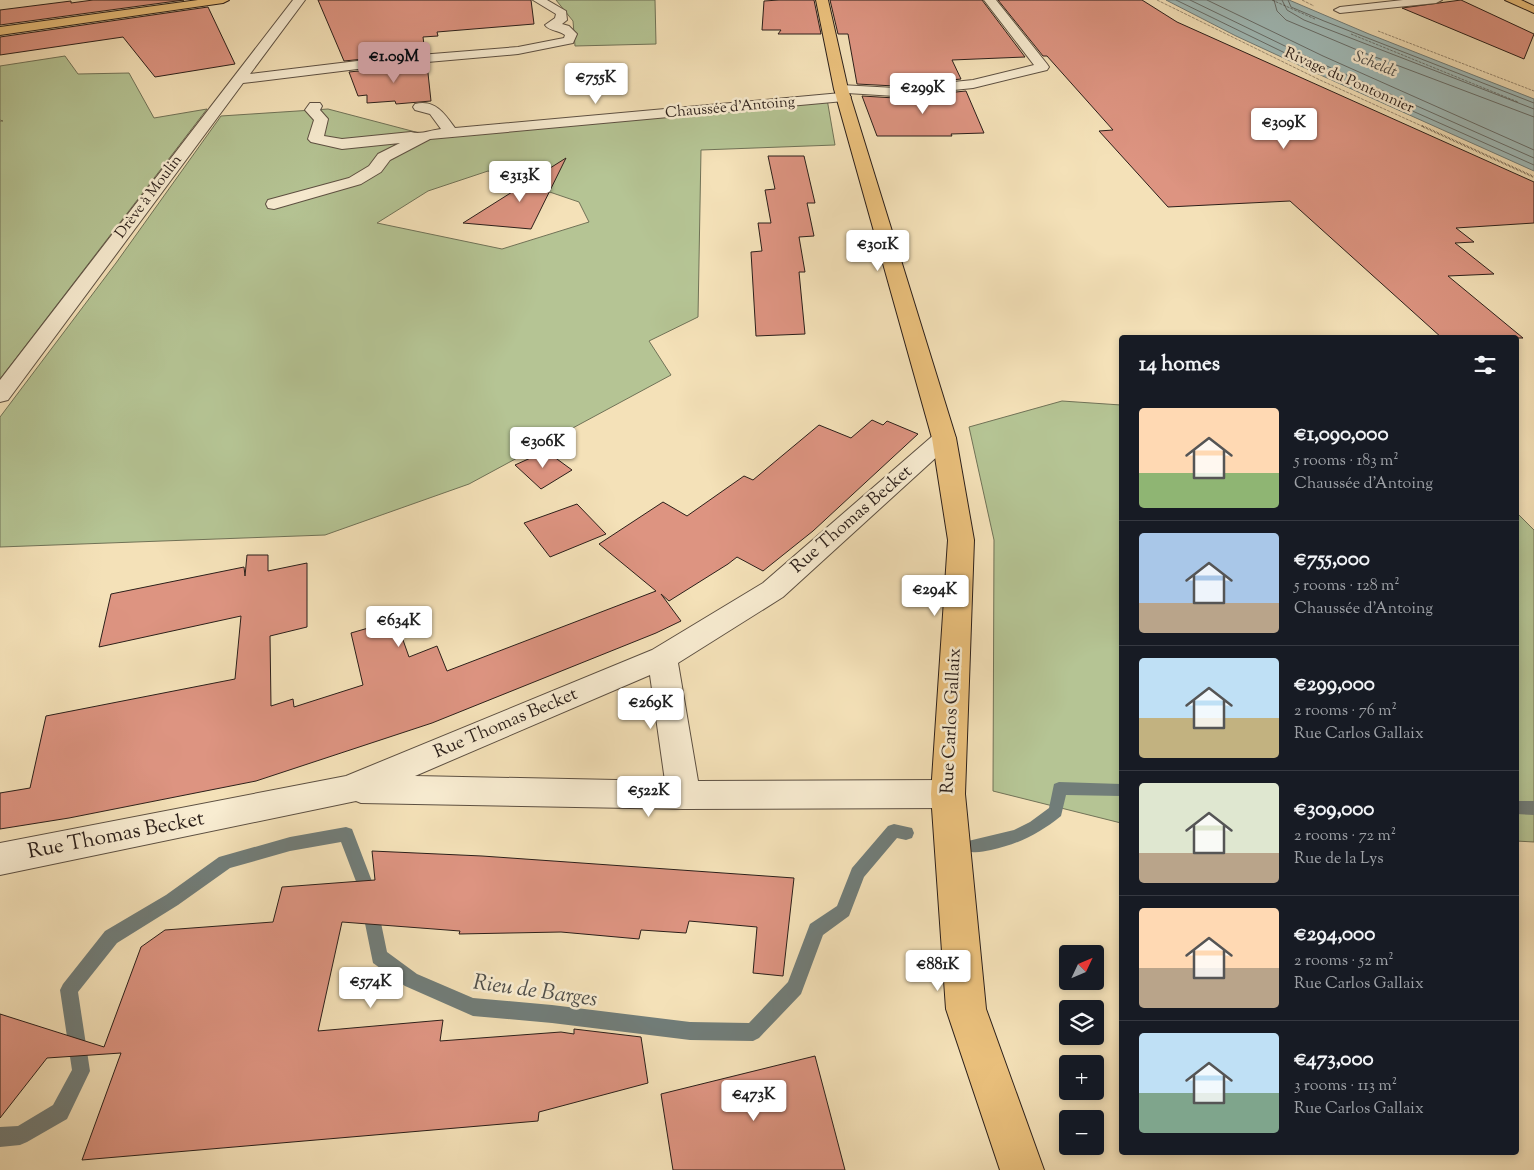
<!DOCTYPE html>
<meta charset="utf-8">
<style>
:root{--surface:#171b24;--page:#20242c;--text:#f1f3f6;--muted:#9ea1a6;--line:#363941;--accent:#c59692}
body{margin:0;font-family:"Sorts Mill Goudy",serif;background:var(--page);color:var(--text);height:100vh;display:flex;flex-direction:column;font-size:19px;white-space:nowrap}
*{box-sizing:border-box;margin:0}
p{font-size:16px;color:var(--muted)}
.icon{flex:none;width:28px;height:28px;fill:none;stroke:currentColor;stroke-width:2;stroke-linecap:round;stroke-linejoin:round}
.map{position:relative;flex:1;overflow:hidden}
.side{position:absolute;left:1119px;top:335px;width:400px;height:820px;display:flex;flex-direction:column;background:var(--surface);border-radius:5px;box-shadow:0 2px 8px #0003}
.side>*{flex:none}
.needle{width:32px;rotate:46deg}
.buttons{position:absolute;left:1059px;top:945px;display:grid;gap:10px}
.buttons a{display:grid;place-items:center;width:45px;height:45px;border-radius:5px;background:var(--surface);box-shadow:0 2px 8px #0003;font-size:25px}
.price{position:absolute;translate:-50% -42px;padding:0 11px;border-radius:5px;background:#fff;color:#222;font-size:16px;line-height:32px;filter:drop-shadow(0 1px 2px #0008)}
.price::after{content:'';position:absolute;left:50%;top:30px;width:15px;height:11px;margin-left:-8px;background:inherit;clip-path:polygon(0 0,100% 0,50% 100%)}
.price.on{background:var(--accent);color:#111}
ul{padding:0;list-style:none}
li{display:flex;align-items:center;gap:15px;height:125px;padding:0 20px}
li+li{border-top:1px solid var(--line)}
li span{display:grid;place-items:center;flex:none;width:140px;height:100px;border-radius:5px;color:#555}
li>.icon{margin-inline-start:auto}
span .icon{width:60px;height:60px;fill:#fffc;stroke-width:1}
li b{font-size:21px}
h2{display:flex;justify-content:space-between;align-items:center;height:60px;padding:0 20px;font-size:21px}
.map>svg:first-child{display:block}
</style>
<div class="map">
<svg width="1534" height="1170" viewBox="0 0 1534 1170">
<rect width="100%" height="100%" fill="#f4e1b8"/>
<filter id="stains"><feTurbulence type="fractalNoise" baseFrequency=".004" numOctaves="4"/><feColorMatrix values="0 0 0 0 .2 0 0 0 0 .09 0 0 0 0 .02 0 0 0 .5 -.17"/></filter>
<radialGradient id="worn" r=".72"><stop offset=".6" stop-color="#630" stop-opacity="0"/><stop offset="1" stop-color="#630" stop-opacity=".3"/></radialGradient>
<g fill="#b5c494" stroke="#707257" fill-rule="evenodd">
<polygon points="556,0 655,0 656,44 575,46 573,21"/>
<polygon points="65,56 78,74 129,73 154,118 207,109 0,379 0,121 3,121 0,120 0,66"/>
<path d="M 827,99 L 835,145 L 701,150 L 698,317 L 649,341 L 671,375 L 469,484 L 325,535 L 0,547 L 0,417 L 116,263 L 221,116 L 328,109 L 427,135 ZM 488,171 L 579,202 L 589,222 L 502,249 L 377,223 L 428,191 Z"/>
<polygon points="1062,401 1121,405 1121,823 993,791 994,540 969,427"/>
<polygon points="1516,512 1534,530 1534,842 1516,841"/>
</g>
<polygon fill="#a0bbb9" stroke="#717d79" points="1166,0 1289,0 1369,34 1534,99 1534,171 1316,73 1236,36"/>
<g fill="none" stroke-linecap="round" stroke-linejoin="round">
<g stroke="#666d6a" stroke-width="1">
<polyline points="1176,0 1318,69 1534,165"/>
<polyline points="1190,0 1320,63 1534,158"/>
<polyline points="1207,0 1323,56 1534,150"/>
<polyline points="1274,0 1277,11 1286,20 1362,52 1534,117"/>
<polyline points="1282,0 1287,10 1304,20 1534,109"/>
<polyline points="1288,0 1291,7 1324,21 1534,103"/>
</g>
<g fill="#717d79" fill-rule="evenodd">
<path d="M 1059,782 L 1121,784 L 1121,796 L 1066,795 L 1061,816 C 1040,833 1019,844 991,850 C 983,851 976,854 968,851 L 966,846 L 968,841 L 1014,830 L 1030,822 L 1049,808 L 1054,784 Z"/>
<polygon points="1516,801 1534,801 1534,815 1516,814"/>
<polygon points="894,824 912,828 914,833 912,838 906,840 897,838 864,877 849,916 823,935 801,994 759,1038 753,1041 690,1040 552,1023 473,1016 405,986 373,963 357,884 341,842 290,851 230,868 178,905 117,943 78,992 90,1071 67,1119 27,1142 20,1145 0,1147 0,1127 18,1126 53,1105 72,1070 60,990 63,984 105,931 166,895 219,857 290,837 346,827 352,829 373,884 387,952 417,974 473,998 552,1005 690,1022 749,1023 788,982 810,924 837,906 852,868 888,826"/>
</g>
</g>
<g fill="#dd9481" stroke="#2b1f1a">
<polygon points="93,0 184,0 0,25 0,10 71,1 71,3"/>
<polygon points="318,0 531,0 534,24 437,32 438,36 423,37 425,53 344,61"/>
<polygon points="779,0 814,0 821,34 778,34 781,30 762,30 764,1"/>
<polygon points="830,0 982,0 1025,57 952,60 961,79 895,86 857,84 848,34 838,34"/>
<polygon points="998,0 1142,0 1177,22 1534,182 1534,223 1456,228 1474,242 1455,243 1494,274 1448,276 1523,338 1442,338 1290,201 1168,207 1099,131 1113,130 1047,56 1043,56"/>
<polygon points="1461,0 1534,34 1524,59 1402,8"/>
<polygon points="208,7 235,64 155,77 123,37 0,55 0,37"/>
<polygon points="427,64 431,101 396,104 395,101 367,103 367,95 358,96 349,72"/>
<polygon points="966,91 984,133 951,134 952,136 877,136 862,96 895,98"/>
<polygon points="768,156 804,156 815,203 807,203 814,236 799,237 805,272 799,272 805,334 756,336 751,252 762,251 758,223 771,223 765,190 775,189"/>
<polygon points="566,158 531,229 463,223"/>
<polygon points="872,420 883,425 887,421 918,434 813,531 763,571 737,557 728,564 669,601 661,594 681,621 656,633 432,723 256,781 69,818 0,829 0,793 30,788 46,716 235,679 241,616 99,647 111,594 244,567 245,576 247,555 268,555 268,571 307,563 307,627 270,636 271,706 293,699 294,707 363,685 351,633 396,620 409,657 437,646 447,671 656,591 599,544 663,502 687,516 744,476 753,480 819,425 851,438"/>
<polygon points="546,451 572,470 541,489 515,465"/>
<polygon points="577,504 606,534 550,557 524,523"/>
<polygon points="372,851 482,856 794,878 783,976 753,973 757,927 689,921 686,933 641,930 639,939 561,932 459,934 460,931 342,922 318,1031 443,1020 440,1041 561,1032 574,1034 574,1029 641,1037 648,1083 539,1112 538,1121 82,1160 121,1053 47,1058 0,1118 0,1014 104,1047 141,947 165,930 273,922 282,887 375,880"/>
<polygon points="815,1056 845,1170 673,1170 661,1094"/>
</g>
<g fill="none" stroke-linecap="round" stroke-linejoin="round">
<defs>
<g id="minor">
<path d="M 293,0 L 305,0 L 250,74 L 382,58 L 518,47 L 564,38 L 565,35 C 559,30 549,31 545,25 L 555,18 L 556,14 L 533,0 L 547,0 L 566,11 L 567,20 L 562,24 L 569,26 L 577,34 L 573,43 L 518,54 L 382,66 L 243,83 L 8,400 L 0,402 L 0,380 Z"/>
<path d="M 984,0 L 996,0 L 1047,64 L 1049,67 L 1047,70 L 973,88 L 895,96 L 847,93 L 851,97 L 844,101 L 430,139 L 390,160 L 381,172 L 361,184 L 274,209 L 268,208 L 266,204 L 268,200 L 349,178 L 369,166 L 378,154 L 400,143 L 342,149 L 311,142 L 308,139 L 314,120 L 305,110 L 310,103 L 320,103 L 322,106 L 320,110 L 328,119 L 324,136 L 342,139 L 411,132 C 420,135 431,130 441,129 L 430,114 L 415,110 L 413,107 L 415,104 C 435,99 445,114 455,128 L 841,93 L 834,89 L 841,85 L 895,88 L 973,80 L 1034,65 Z"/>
<polygon points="1403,0 1442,0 1436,3 1340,13 1334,10 1340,7"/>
<path d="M 944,431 L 952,433 L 956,438 L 952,443 L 783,597 L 678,663 L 698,781 L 948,780 L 960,784 L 965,794 L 960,804 L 948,808 L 684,809 L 361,803 L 356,801 L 0,875 L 0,843 L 346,776 L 652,650 L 763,583 L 936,433 ZM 650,675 L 665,781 L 415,776 Z"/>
</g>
<g id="major">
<polygon points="198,0 229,0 223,3 0,35 0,27"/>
<polygon points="816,0 828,0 848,89 956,438 974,540 965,794 986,1009 1044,1170 1000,1170 946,1009 931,794 948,540 932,438 834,89"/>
<polygon points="1505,0 1521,0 1534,6 1534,13"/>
</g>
</defs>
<use href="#minor" stroke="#5d5042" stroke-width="2"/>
<use href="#major" stroke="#2b1f1a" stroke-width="2"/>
<g stroke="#2b1f1a" stroke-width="1" stroke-dasharray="0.5 1" stroke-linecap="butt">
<polyline points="1157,0 1320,80 1424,127"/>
<polyline points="1272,0 1315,19"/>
<polyline points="1302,0 1314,6"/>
<polyline points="1378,31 1534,91"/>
<polyline points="1351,34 1518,102"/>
</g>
<polyline stroke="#2b1f1a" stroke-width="2" stroke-dasharray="0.5 1" stroke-linecap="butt" points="1422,126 1534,177"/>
<use href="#minor" fill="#f8ecd1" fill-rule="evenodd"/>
<use href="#major" fill="#eac07c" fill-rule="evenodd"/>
</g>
<g text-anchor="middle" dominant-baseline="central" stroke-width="5" stroke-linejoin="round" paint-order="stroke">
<g font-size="15" fill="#2b1f1a" stroke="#f8ecd1">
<text transform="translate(1349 81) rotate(24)">Rivage du Pontonnier</text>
<text transform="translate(730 108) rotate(-5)">Chaussée d'Antoing</text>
<text transform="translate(149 197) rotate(-53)">Drève à Moulin</text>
</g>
<g font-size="16" font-style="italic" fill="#4e4e4a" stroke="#f8ecd1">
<text transform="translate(1375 65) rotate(22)">Scheldt</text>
</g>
<g font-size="18" fill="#2b1f1a" stroke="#f8ecd1">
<text transform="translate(852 520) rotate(-41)">Rue Thomas Becket</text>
<text transform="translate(952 721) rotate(-87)">Rue Carlos Gallaix</text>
<text transform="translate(506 724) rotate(-23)">Rue Thomas Becket</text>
</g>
<g font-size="21" fill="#2b1f1a" stroke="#f8ecd1">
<text transform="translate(116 836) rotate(-11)">Rue Thomas Becket</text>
</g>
<g font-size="22" font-style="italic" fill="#4e4e4a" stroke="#f8ecd1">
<text transform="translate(535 992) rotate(8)">Rieu de Barges</text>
</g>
</g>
<rect width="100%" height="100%" filter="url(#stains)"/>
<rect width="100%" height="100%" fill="url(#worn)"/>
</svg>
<div class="buttons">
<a><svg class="needle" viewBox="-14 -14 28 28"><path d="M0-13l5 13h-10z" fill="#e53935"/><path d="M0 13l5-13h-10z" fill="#9ea1a6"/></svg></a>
<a><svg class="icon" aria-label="layers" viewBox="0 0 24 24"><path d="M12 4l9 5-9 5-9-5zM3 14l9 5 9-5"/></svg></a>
<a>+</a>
<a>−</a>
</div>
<b class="price on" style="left:394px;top:84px">€1.09M</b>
<b class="price" style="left:596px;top:105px">€755K</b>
<b class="price" style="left:923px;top:115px">€299K</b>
<b class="price" style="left:1284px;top:150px">€309K</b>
<b class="price" style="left:520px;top:203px">€313K</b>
<b class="price" style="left:878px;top:272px">€301K</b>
<b class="price" style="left:543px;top:469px">€306K</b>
<b class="price" style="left:935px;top:617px">€294K</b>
<b class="price" style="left:399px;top:648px">€634K</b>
<b class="price" style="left:651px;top:730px">€269K</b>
<b class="price" style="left:649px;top:818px">€522K</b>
<b class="price" style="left:938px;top:992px">€881K</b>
<b class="price" style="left:371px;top:1009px">€574K</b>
<b class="price" style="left:754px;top:1122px">€473K</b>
<section class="side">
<h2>14 homes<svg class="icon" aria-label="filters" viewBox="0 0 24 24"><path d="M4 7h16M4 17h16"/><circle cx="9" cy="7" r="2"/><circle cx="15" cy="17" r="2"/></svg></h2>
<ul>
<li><span style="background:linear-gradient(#ffd9b3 65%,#8fb573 0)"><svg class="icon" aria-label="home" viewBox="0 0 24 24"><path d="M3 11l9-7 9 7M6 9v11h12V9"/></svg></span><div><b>€1,090,000</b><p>5 rooms · 183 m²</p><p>Chaussée d'Antoing</p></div></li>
<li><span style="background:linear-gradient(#a9c7e8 70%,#b9a48a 0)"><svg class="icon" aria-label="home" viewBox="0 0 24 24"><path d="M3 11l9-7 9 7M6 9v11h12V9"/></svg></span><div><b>€755,000</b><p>5 rooms · 128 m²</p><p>Chaussée d'Antoing</p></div></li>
<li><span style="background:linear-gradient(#bfe0f5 60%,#c2b280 0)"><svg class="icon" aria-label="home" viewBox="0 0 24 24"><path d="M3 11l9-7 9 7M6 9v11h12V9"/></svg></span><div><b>€299,000</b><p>2 rooms · 76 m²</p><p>Rue Carlos Gallaix</p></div></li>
<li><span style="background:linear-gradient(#dfe7d0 70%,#b9a48a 0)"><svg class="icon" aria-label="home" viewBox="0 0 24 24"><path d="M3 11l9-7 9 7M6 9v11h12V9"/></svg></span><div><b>€309,000</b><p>2 rooms · 72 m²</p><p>Rue de la Lys</p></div></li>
<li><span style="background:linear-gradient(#ffd9b3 60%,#b9a48a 0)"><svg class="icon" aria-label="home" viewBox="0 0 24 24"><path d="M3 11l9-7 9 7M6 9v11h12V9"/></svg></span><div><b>€294,000</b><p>2 rooms · 52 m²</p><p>Rue Carlos Gallaix</p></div></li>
<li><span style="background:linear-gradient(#bfe0f5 60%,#7fa58c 0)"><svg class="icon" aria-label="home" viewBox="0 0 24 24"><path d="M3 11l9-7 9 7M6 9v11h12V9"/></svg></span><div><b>€473,000</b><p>3 rooms · 113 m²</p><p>Rue Carlos Gallaix</p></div></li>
</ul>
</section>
</div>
